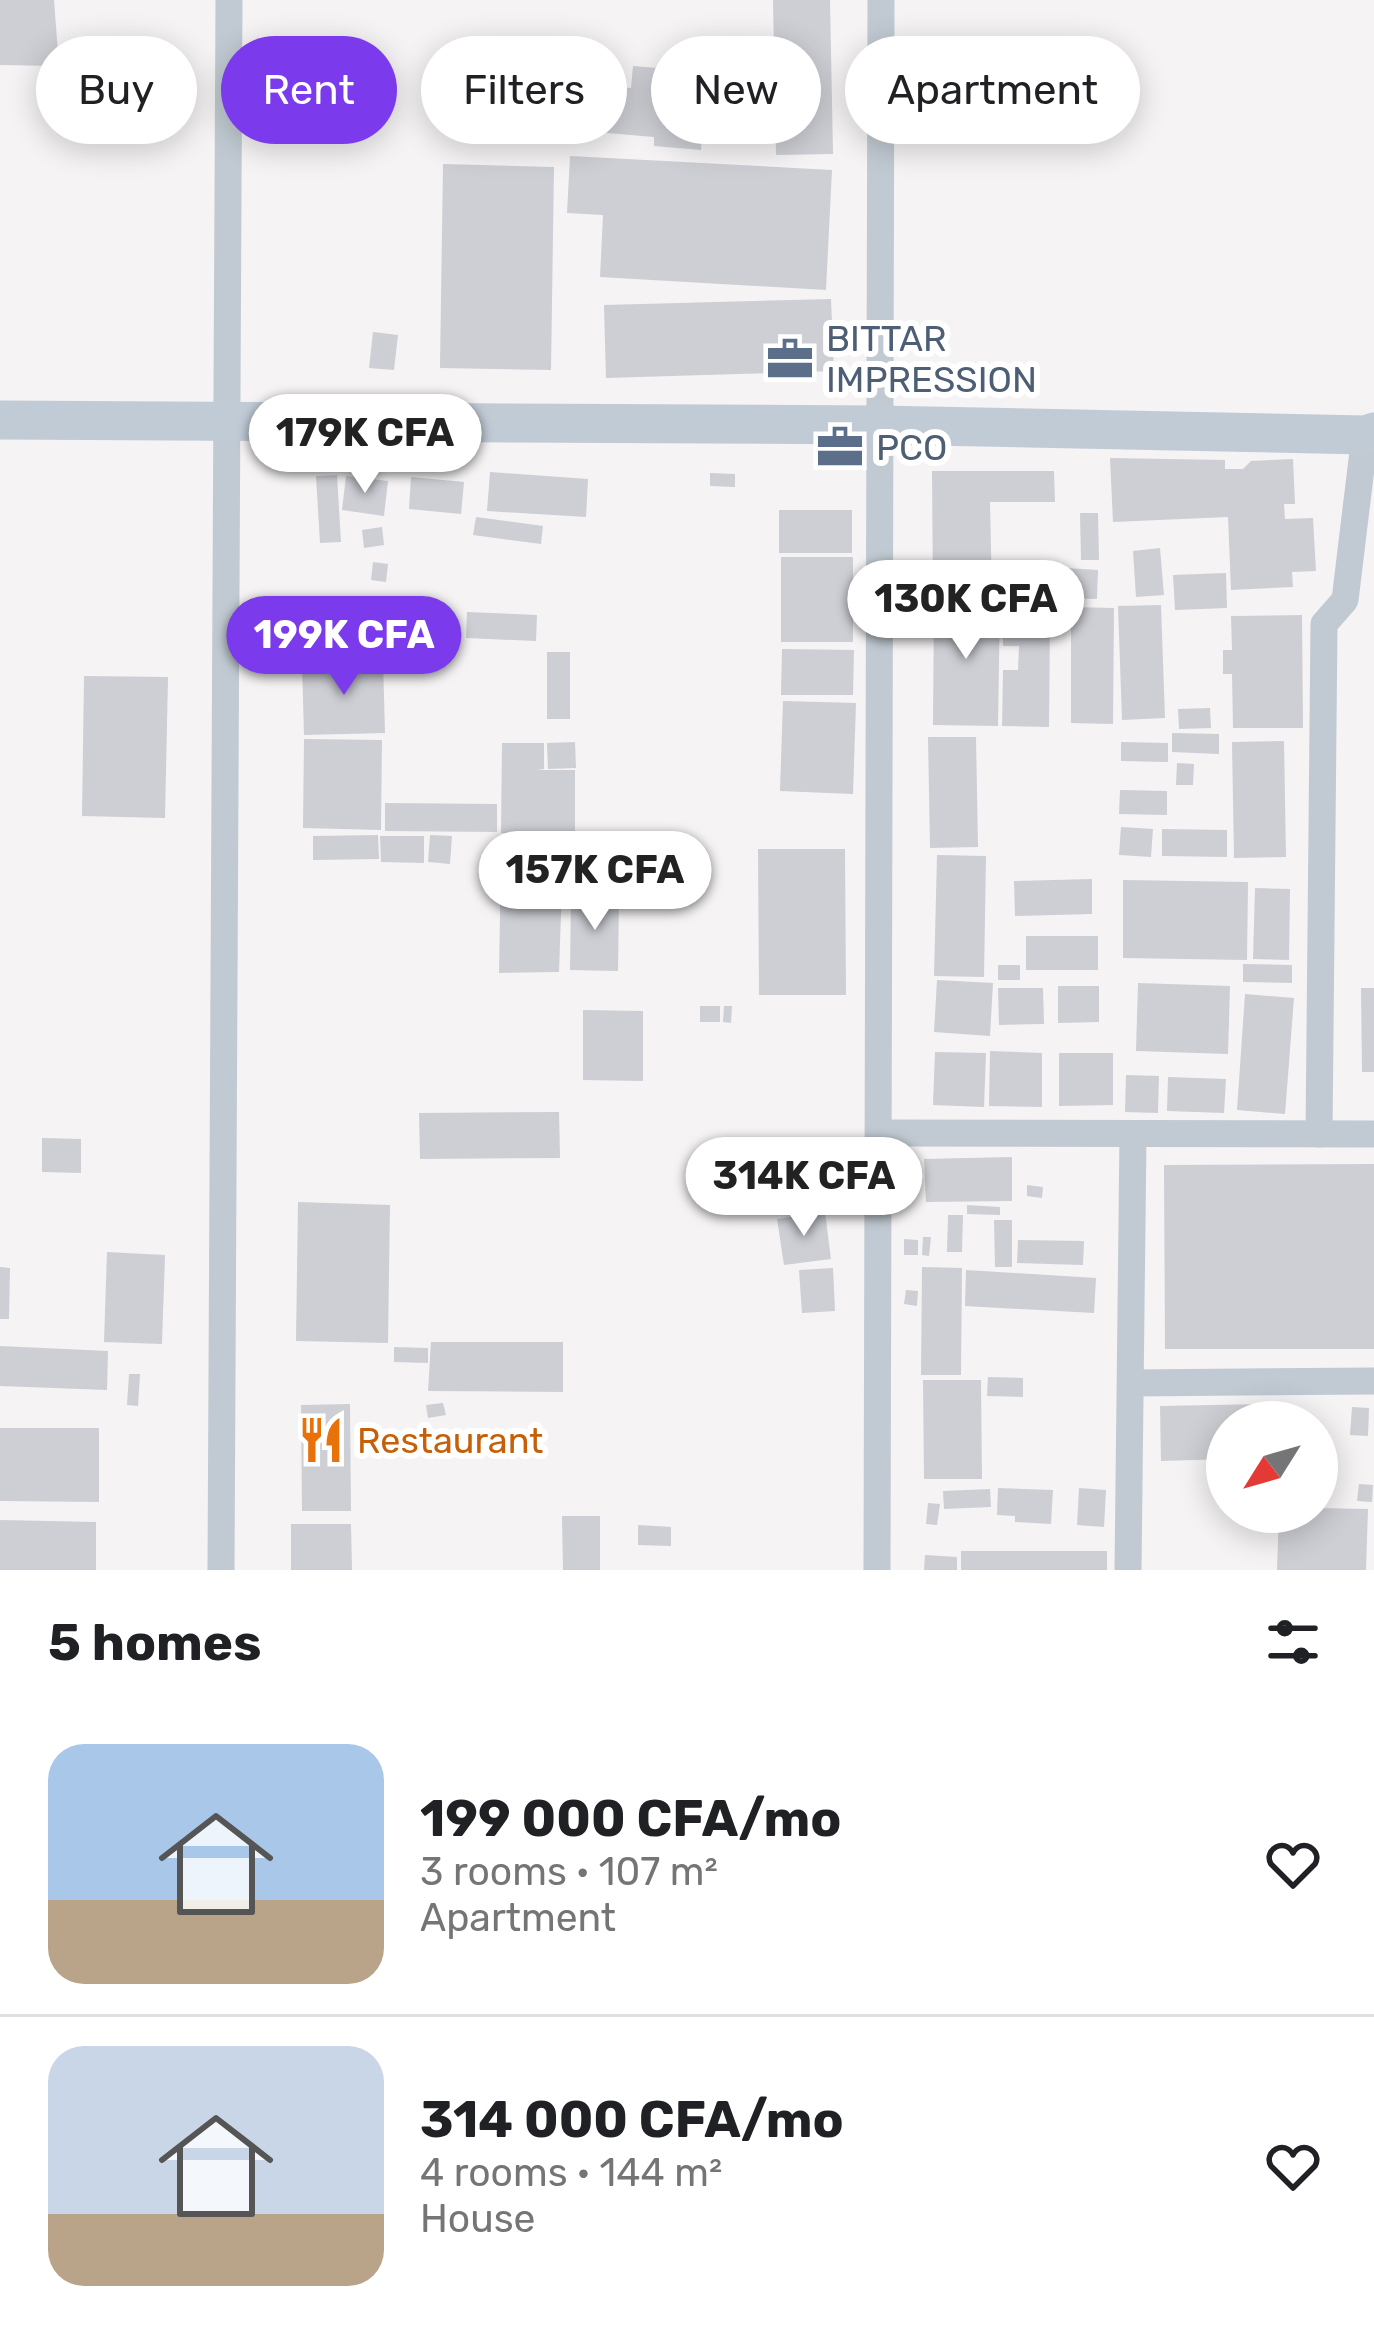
<!DOCTYPE html>
<meta charset="utf-8">
<style>
:root{--surface:#fff;--page:#f2f2f2;--text:#202124;--muted:#757577;--line:#e0e0e0;--accent:#7c3aed}
body{margin:0;font-family:Rubik,sans-serif;background:var(--page);color:var(--text);height:100vh;display:flex;flex-direction:column;font-size:45px;white-space:nowrap}
*{box-sizing:border-box;margin:0}
p{font-size:39px;color:var(--muted)}
.icon{flex:none;width:66px;height:66px;fill:none;stroke:currentColor;stroke-width:2;stroke-linecap:round;stroke-linejoin:round}
.map{position:relative;height:1570px;overflow:hidden}
.panel{display:flex;flex-direction:column;background:var(--surface);flex:1}
.panel>*{flex:none}
.guide{position:absolute;left:36px;top:36px;width:1302px;height:108px;display:flex;gap:24px}
.needle{width:78px;rotate:233deg}
.tools{position:absolute;left:1206px;top:1401px;display:grid;gap:24px}
.tools a{display:grid;place-items:center;width:132px;height:132px;border-radius:50%;background:var(--surface);box-shadow:0 6px 30px #0003;font-size:60px}
.price{position:absolute;translate:-50% -102px;padding:0 27px;border-radius:42px;background:#fff;color:#222;font-size:39px;line-height:78px;filter:drop-shadow(0 3px 6px #0008)}
.price::after{content:'';position:absolute;left:50%;top:72px;width:36px;height:27px;margin-left:-18px;background:inherit;clip-path:polygon(0 0,100% 0,50% 100%)}
.price.active{background:var(--accent);color:#fff}
ul{padding:0;list-style:none}
li{display:flex;align-items:center;gap:36px;height:300px;padding:0 48px}
li+li{border-top:3px solid var(--line)}
li span{display:grid;place-items:center;flex:none;width:336px;height:240px;border-radius:36px;color:#555}
li>.icon{margin-inline-start:auto}
span .icon{width:144px;height:144px;fill:#fffc;stroke-width:1}
li b{font-size:51px}
h2{display:flex;justify-content:space-between;align-items:center;height:144px;padding:0 48px;font-size:51px}
.pill{padding:0 42px;border-radius:54px;background:var(--surface);box-shadow:0 6px 30px #0003;font-size:42px;line-height:108px}
.pill.active{background:var(--accent);color:#fff}
.map>svg:first-child{display:block}
</style>
<div class="map">
<svg width="1374" height="1570" viewBox="0 0 1374 1570">
<rect width="100%" height="100%" fill="#f5f3f3"/>
<g fill="#cdcfd5">
<polygon points="0,0 54,0 59,66 0,65"/>
<polygon points="773,0 830,0 833,154 776,155"/>
<polygon points="633,66 707,72 701,150 654,146 654,137 584,131 588,84 631,88"/>
<polygon points="570,156 832,170 826,290 600,277 603,215 567,213"/>
<polygon points="443,164 554,167 551,370 440,368"/>
<polygon points="831,299 834,371 606,378 604,305"/>
<polygon points="373,332 398,335 394,370 369,368"/>
<polygon points="1110,458 1225,460 1225,469 1243,469 1251,461 1293,459 1295,504 1284,504 1285,519 1313,518 1316,571 1292,572 1293,587 1231,590 1228,517 1113,522"/>
<polygon points="932,471 1054,471 1055,502 990,502 992,594 933,594"/>
<polygon points="490,472 588,479 586,517 487,511"/>
<polygon points="710,473 735,474 735,487 710,486"/>
<polygon points="337,475 341,542 320,543 316,476"/>
<polygon points="346,476 388,481 384,516 342,510"/>
<polygon points="411,477 464,482 461,514 409,509"/>
<rect x="779" y="510" width="73" height="43"/>
<polygon points="1080,513 1098,513 1099,560 1081,560"/>
<polygon points="476,517 543,526 541,544 473,535"/>
<polygon points="382,527 384,545 364,548 362,530"/>
<polygon points="1160,548 1164,595 1136,597 1133,551"/>
<rect x="781" y="557" width="72" height="85"/>
<polygon points="373,562 388,564 386,582 371,580"/>
<polygon points="1065,568 1098,570 1097,599 1064,598"/>
<polygon points="1226,573 1227,608 1175,610 1173,575"/>
<polygon points="934,598 1000,599 998,726 933,725"/>
<polygon points="350,602 443,605 442,645 349,642"/>
<polygon points="1161,605 1165,718 1122,720 1118,606"/>
<polygon points="1071,607 1114,608 1113,724 1071,723"/>
<polygon points="467,612 537,615 536,641 466,638"/>
<polygon points="1302,615 1303,728 1233,728 1232,674 1223,674 1223,650 1232,650 1231,616"/>
<polygon points="1003,619 1050,620 1049,727 1002,726 1003,670 1018,670 1019,646 1003,646"/>
<polygon points="782,649 854,650 853,695 781,695"/>
<rect x="547" y="652" width="23" height="67"/>
<polygon points="383,661 385,733 304,735 302,663"/>
<polygon points="84,676 168,677 165,818 82,816"/>
<polygon points="783,701 856,703 853,794 780,791"/>
<polygon points="1210,708 1211,728 1179,729 1178,709"/>
<polygon points="1172,733 1219,734 1219,754 1172,752"/>
<polygon points="928,737 976,737 978,847 930,848"/>
<polygon points="304,739 382,740 381,830 303,828"/>
<polygon points="1284,741 1286,857 1234,858 1232,742"/>
<polygon points="575,742 576,768 548,769 547,743"/>
<polygon points="1121,742 1168,743 1168,762 1121,761"/>
<polygon points="502,743 544,743 544,769 537,770 575,770 575,834 501,833"/>
<polygon points="1177,763 1194,764 1193,785 1176,785"/>
<polygon points="1120,790 1167,791 1167,815 1119,814"/>
<polygon points="385,803 497,804 497,832 385,831"/>
<polygon points="1121,827 1153,829 1151,857 1119,855"/>
<polygon points="1162,829 1227,830 1227,857 1162,856"/>
<polygon points="378,835 379,859 313,860 313,836"/>
<polygon points="430,835 452,836 450,864 428,862"/>
<polygon points="380,836 424,836 424,863 381,862"/>
<rect x="615" y="837" width="34" height="25"/>
<polygon points="758,849 845,849 846,995 759,995"/>
<polygon points="501,854 563,856 559,972 499,973"/>
<polygon points="937,855 986,856 984,977 934,976"/>
<polygon points="1092,879 1092,914 1015,916 1014,881"/>
<polygon points="1123,880 1248,882 1247,960 1123,958"/>
<polygon points="1255,888 1290,889 1289,960 1253,959"/>
<polygon points="571,895 619,896 618,971 570,970"/>
<rect x="1026" y="936" width="72" height="34"/>
<polygon points="1243,964 1292,965 1292,983 1243,982"/>
<rect x="998" y="965" width="22" height="15"/>
<polygon points="937,980 993,983 990,1036 934,1032"/>
<polygon points="1138,983 1230,986 1228,1054 1136,1051"/>
<polygon points="1058,986 1099,986 1099,1022 1058,1023"/>
<polygon points="998,988 1043,988 1044,1024 999,1025"/>
<polygon points="1361,988 1374,988 1374,1072 1362,1072"/>
<polygon points="1245,994 1294,998 1285,1114 1237,1110"/>
<rect x="700" y="1006" width="20" height="16"/>
<polygon points="724,1006 732,1006 731,1023 723,1022"/>
<polygon points="583,1010 643,1011 643,1081 583,1080"/>
<polygon points="990,1051 1042,1053 1042,1107 989,1106"/>
<polygon points="935,1052 986,1053 984,1107 933,1105"/>
<polygon points="1059,1053 1113,1053 1113,1105 1059,1106"/>
<polygon points="1126,1075 1159,1076 1158,1113 1125,1112"/>
<polygon points="1168,1077 1226,1079 1224,1113 1167,1111"/>
<polygon points="559,1112 560,1158 420,1159 419,1113"/>
<polygon points="42,1138 81,1139 81,1173 42,1172"/>
<polygon points="1012,1157 1012,1201 926,1202 924,1159"/>
<polygon points="1374,1164 1374,1349 1165,1349 1164,1165"/>
<polygon points="1027,1185 1043,1187 1042,1198 1027,1196"/>
<polygon points="298,1202 390,1205 388,1343 296,1341"/>
<polygon points="967,1205 1000,1207 1000,1215 967,1214"/>
<polygon points="825,1212 831,1259 784,1265 777,1219"/>
<polygon points="948,1215 963,1215 962,1252 947,1252"/>
<polygon points="994,1220 1012,1220 1012,1267 995,1267"/>
<polygon points="923,1237 931,1237 929,1256 922,1255"/>
<polygon points="904,1239 918,1240 918,1255 904,1255"/>
<polygon points="1018,1240 1084,1241 1083,1265 1017,1263"/>
<polygon points="107,1252 165,1255 162,1344 104,1342"/>
<polygon points="0,1267 10,1268 9,1319 0,1319"/>
<polygon points="922,1267 962,1268 961,1375 921,1375"/>
<polygon points="833,1268 835,1311 802,1313 799,1270"/>
<polygon points="966,1270 1096,1278 1094,1313 965,1306"/>
<polygon points="906,1290 918,1291 917,1306 904,1304"/>
<polygon points="431,1342 563,1342 563,1392 428,1391"/>
<polygon points="0,1346 108,1351 107,1390 0,1386"/>
<polygon points="394,1347 428,1348 428,1363 394,1362"/>
<polygon points="129,1374 140,1374 138,1406 127,1405"/>
<polygon points="988,1377 1023,1378 1023,1397 987,1396"/>
<polygon points="923,1380 981,1380 982,1479 924,1479"/>
<polygon points="443,1403 446,1415 428,1418 426,1405"/>
<polygon points="350,1404 351,1511 302,1511 301,1405"/>
<polygon points="1266,1404 1267,1422 1227,1422 1227,1459 1161,1461 1160,1406"/>
<polygon points="1352,1407 1369,1408 1368,1436 1350,1435"/>
<polygon points="0,1428 99,1428 99,1502 0,1501"/>
<polygon points="1359,1484 1373,1485 1372,1502 1357,1501"/>
<polygon points="998,1488 1053,1490 1051,1524 1015,1522 1015,1516 997,1515"/>
<polygon points="1079,1488 1106,1490 1104,1527 1077,1525"/>
<polygon points="990,1489 991,1507 944,1509 943,1491"/>
<polygon points="928,1503 940,1504 937,1525 926,1524"/>
<polygon points="1317,1508 1368,1509 1366,1570 1277,1570 1279,1512 1317,1512"/>
<polygon points="1249,1512 1266,1512 1265,1525 1248,1524"/>
<polygon points="562,1516 600,1516 600,1570 563,1570"/>
<polygon points="0,1520 96,1522 96,1570 0,1570"/>
<polygon points="291,1524 351,1524 352,1570 291,1570"/>
<polygon points="638,1525 671,1527 671,1546 638,1545"/>
<rect x="961" y="1551" width="146" height="19"/>
<polygon points="925,1555 957,1557 957,1570 924,1570"/>
</g>
<g fill="none" stroke-linecap="round" stroke-linejoin="round">
<g stroke="#c1cad2" stroke-width="27">
<polyline points="880,1133 1374,1134"/>
<polyline points="1319,1134 1324,624 1345,600 1365,435"/>
<polyline points="1131,1383 1374,1381"/>
<polyline points="221,1570 229,0"/>
<polyline points="877,1570 881,0"/>
<polyline points="1128,1570 1133,1134"/>
</g>
<polyline stroke="#c1cbd6" stroke-width="39" points="0,420 879,425 1365,435 1374,432"/>
</g>
<defs>
<symbol id="office-bare" viewBox="-9 -9 18 18"><path d="M-6-3h4V-5.5h4V-3h4V5H-6ZM-1-4.5V-3h2v-1.5ZM-6 0V1H6V0Z" fill="#5c6f8a" stroke="#fff" stroke-width="2.5" paint-order="stroke"/></symbol>
<symbol id="restaurant-bare" viewBox="-9 -9 18 18"><path d="M-5-6h1v4h1v-4h1v4h1v-4h1v5L-1.5 .5V6h-2V.5L-5-1ZM5-6V6H3V1.5H1.5Q1.5-4 5-6Z" fill="#e8710a" stroke="#fff" stroke-width="2.5" paint-order="stroke"/></symbol>
</defs>
<g fill-rule="evenodd">
<use href="#office-bare" x="757" y="326" width="66" height="66"/>
<use href="#office-bare" x="807" y="414" width="66" height="66"/>
<use href="#restaurant-bare" x="288" y="1407" width="66" height="66"/>
</g>
<g text-anchor="middle" dominant-baseline="central" stroke-width="12" stroke-linejoin="round" paint-order="stroke">
<g font-size="36" fill="#4e5e75" stroke="#fff" text-anchor="start">
<text x="826" y="338">BITTAR<tspan x="826" dy="41">IMPRESSION</tspan></text>
<text x="876" y="447">PCO</text>
</g>
<g font-size="36" fill="#c56008" stroke="#fff" text-anchor="start">
<text x="357" y="1440">Restaurant</text>
</g>
</g>
</svg>
<div class="tools">
<a><svg class="needle" viewBox="-14 -14 28 28"><path d="M0-13l5 13h-10z" fill="#e53935"/><path d="M0 13l5-13h-10z" fill="#757577"/></svg></a>
</div>
<b class="price" style="left:365px;top:496px">179K CFA</b>
<b class="price" style="left:966px;top:662px">130K CFA</b>
<b class="price active" style="left:344px;top:698px">199K CFA</b>
<b class="price" style="left:595px;top:933px">157K CFA</b>
<b class="price" style="left:804px;top:1239px">314K CFA</b>
<div class="guide">
<a class="pill">Buy</a>
<a class="pill active">Rent</a>
<a class="pill">Filters</a>
<a class="pill">New</a>
<a class="pill">Apartment</a>
</div>
</div>
<section class="panel">
<h2>5 homes<svg class="icon" aria-label="filters" viewBox="0 0 24 24"><path d="M4 7h16M4 17h16"/><circle cx="9" cy="7" r="2"/><circle cx="15" cy="17" r="2"/></svg></h2>
<ul>
<li><span style="background:linear-gradient(#a9c7e8 65%,#b9a48a 0)"><svg class="icon" aria-label="home" viewBox="0 0 24 24"><path d="M3 11l9-7 9 7M6 9v11h12V9"/></svg></span><div><b>199 000 CFA/mo</b><p>3 rooms · 107 m²</p><p>Apartment</p></div><svg class="icon" aria-label="heart" viewBox="0 0 24 24"><path d="M12 20l-8-8c-3-5 5-10 8-4 3-6 11-1 8 4z"/></svg></li>
<li><span style="background:linear-gradient(#c9d6e8 70%,#b9a48a 0)"><svg class="icon" aria-label="home" viewBox="0 0 24 24"><path d="M3 11l9-7 9 7M6 9v11h12V9"/></svg></span><div><b>314 000 CFA/mo</b><p>4 rooms · 144 m²</p><p>House</p></div><svg class="icon" aria-label="heart" viewBox="0 0 24 24"><path d="M12 20l-8-8c-3-5 5-10 8-4 3-6 11-1 8 4z"/></svg></li>
</ul>
</section>
